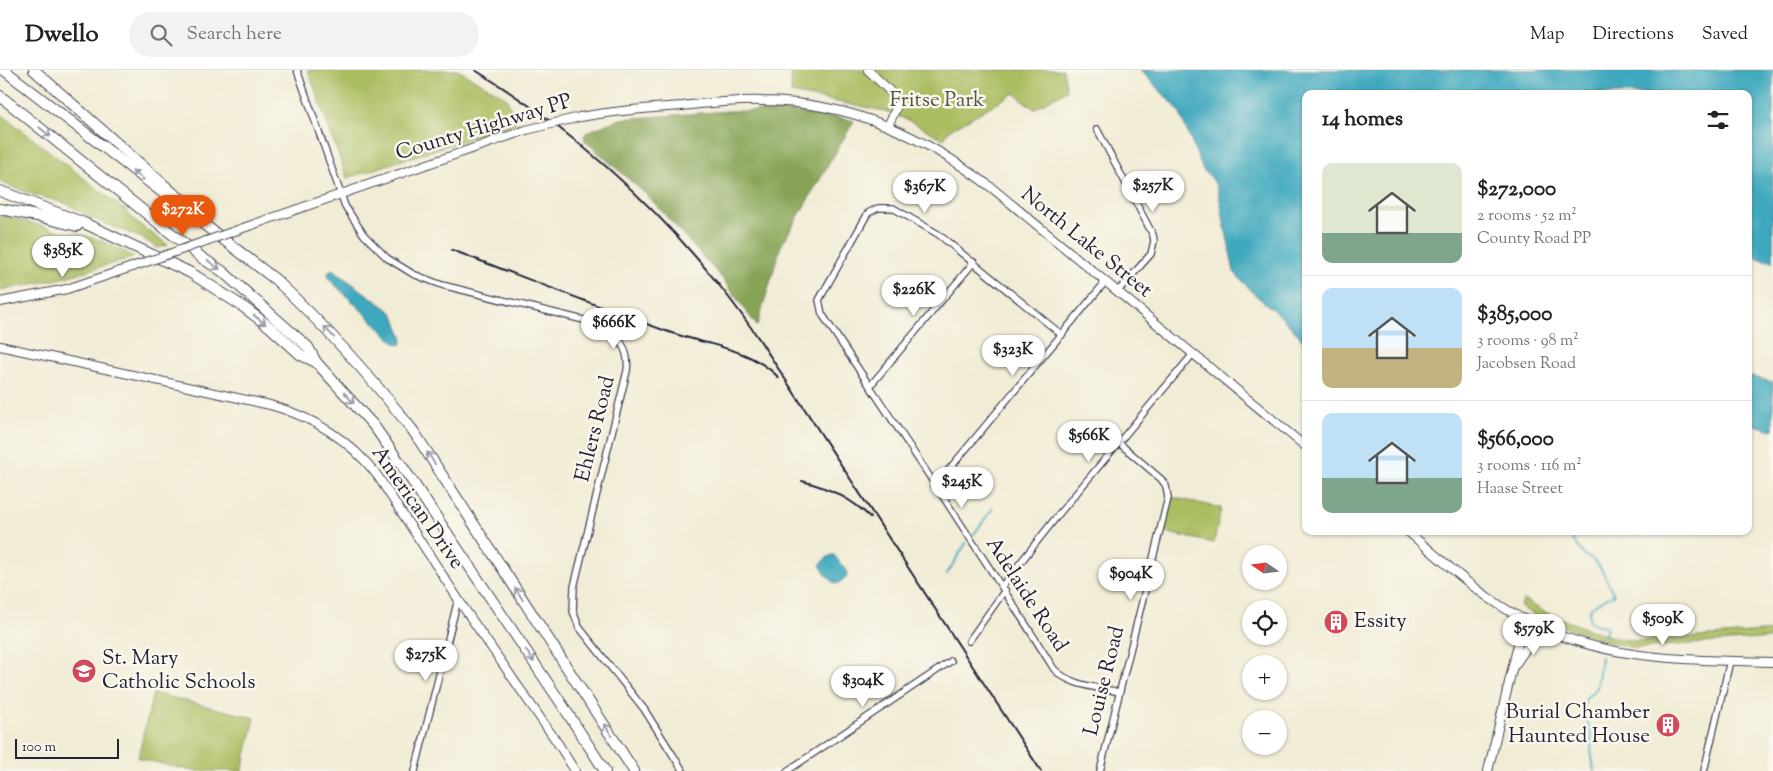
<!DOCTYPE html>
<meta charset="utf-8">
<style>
:root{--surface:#fff;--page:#f2f2f2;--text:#222;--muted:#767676;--line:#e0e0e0;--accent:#ea580c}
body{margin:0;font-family:"Sorts Mill Goudy",serif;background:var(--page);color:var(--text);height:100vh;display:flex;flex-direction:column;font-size:19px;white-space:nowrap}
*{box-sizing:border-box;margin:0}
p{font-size:16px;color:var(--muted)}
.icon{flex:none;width:28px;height:28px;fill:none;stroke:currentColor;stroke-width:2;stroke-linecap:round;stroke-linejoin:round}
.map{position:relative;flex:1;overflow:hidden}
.details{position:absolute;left:1302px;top:20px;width:450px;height:445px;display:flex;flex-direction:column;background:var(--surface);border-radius:10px;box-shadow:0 1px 4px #0004}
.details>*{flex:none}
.needle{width:32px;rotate:284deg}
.tools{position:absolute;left:1242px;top:475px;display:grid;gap:10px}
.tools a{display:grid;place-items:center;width:45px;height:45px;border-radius:50%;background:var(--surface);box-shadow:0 1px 4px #0004;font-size:25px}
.scale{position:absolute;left:15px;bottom:12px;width:104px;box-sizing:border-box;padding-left:5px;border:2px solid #22223b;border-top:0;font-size:14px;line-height:18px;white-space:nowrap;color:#22223b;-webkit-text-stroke:4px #fbf7ec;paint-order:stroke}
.price{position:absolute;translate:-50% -42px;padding:0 11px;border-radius:18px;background:#fff;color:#222;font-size:16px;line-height:32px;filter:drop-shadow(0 1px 2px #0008)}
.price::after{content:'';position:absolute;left:50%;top:30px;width:15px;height:11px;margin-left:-8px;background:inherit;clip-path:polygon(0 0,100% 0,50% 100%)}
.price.active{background:var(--accent);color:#fff}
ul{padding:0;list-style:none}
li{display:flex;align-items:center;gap:15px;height:125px;padding:0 20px}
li+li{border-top:1px solid var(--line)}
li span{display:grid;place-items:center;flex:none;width:140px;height:100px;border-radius:10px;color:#555}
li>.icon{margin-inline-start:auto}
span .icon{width:60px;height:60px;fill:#fffc;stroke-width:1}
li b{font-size:21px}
h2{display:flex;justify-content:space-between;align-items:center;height:60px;padding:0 20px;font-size:21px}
header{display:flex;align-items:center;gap:30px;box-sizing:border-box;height:70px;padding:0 25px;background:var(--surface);border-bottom:1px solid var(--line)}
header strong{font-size:24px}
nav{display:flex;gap:28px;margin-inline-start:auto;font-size:18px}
.search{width:350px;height:45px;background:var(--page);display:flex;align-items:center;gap:12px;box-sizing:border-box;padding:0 18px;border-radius:28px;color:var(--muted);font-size:19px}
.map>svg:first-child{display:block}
</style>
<header>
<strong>Dwello</strong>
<div class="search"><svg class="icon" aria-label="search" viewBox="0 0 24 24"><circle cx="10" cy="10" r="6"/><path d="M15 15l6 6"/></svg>Search here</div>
<nav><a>Map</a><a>Directions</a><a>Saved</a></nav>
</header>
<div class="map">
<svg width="1773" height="701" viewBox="0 0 1773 701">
<rect width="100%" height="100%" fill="#fbf7ec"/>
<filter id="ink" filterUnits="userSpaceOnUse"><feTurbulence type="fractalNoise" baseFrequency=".02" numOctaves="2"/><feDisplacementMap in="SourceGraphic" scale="10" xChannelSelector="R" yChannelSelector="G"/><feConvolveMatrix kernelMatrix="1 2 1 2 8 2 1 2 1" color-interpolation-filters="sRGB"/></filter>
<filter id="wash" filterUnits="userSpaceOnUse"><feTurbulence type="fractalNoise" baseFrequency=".0096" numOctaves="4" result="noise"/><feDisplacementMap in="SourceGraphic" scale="20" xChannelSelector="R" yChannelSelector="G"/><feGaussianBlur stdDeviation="1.12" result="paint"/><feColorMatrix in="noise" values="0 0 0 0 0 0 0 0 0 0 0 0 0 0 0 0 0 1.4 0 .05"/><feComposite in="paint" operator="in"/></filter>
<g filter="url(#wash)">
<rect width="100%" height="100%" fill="#f1ecd5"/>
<g fill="#aabd61" stroke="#66704e">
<polygon points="308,0 458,0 507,28 516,53 347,108"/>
<polygon points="792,0 1063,0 1067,20 1034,39 1014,23 948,61 944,69 908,50 885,41 791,23"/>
<polygon points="0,43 126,141 136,152 168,175 158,178 142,168 89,147 68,134 31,124 0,112"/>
<path d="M 0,145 L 64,162 C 86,162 114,176 134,187 L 59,209 L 0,220 Z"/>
<polygon points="1171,427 1221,438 1214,473 1163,462"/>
<polygon points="1524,530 1545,542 1585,558 1616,568 1637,571 1649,571 1773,561 1773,568 1635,578 1604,571 1575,561 1539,547 1520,537"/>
<polygon points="153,623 255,648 242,701 192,701 138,688"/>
</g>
<polygon fill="#87a457" stroke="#546349" points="729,41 787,41 847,49 854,51 781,176 757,256 722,208 647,125 585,71 584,66 587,62 620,49"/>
<g fill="#3ea8be" stroke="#30657c">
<path d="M 1140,0 L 1773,0 L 1773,192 L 1749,186 L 1749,24 L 1306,24 L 1306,273 L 1280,246 L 1253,223 L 1234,202 L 1218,121 C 1215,112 1211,106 1203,100 L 1180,44 L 1174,35 Z"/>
<polygon points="332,199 393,243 403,269 401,275 395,273 329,209 328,203"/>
<polygon points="1749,306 1773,312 1773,360 1749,354"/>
<polygon points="832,485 834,485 847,502 847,506 839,513 835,514 826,505 820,495 826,488"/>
</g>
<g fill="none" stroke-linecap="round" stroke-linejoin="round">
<g stroke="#3ea8be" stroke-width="2">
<path d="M 1566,461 L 1584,485 C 1600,489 1607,512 1614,525 L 1610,526 L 1591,537 L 1589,544 L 1590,551 L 1597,555 L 1607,556 L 1605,567"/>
<polyline points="974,464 993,438"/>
<polyline points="947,504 966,473"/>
<polyline points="1594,701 1591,680 1592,666 1583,639 1586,628 1597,618 1601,587"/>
</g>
</g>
</g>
<g filter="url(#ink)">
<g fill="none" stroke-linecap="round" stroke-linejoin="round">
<defs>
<g id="street">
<path d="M 297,0 L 345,136 L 364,165 L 387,188 L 413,204 L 442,215 L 600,254 C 618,263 630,280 627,301 L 574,517 L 573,541 L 579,557 L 644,639 L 683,701"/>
<polyline points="1097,59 1153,165 1154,171 1151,184 1118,221"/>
<path d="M 1062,265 L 938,164 L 893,138 L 878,138 L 868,143 L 819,230 L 822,244 C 900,362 979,479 1054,599 C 1070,616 1097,617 1119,622"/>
<polyline points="870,316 974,192"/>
<polyline points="934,415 941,409 1106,211"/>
<polyline points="1002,516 1058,445 1193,284"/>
<polyline points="969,571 1005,520"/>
<polyline points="415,701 458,529"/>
<polyline points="787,701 951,591"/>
<polyline points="1100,701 1168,428 1166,416 1161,409 1119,373"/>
<polyline points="1704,701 1730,591"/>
</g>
<g id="secondary">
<polyline points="868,0 898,29 898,34 888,56"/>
<path d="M 580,47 C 614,41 648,38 682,36 C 709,33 735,30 762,31 C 851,32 923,65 992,118 L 1306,377"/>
<polyline points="246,157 526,60"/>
<polyline points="0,232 67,219 129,198"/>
<path d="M 0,276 L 270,335 C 313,347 349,369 377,405 L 468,544 L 559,675 L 575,701"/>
<path d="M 1407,461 C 1440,488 1472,519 1509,541 C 1594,592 1677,589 1773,592"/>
<polyline points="1515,595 1533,568 1551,562"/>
<polyline points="1488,701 1524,549"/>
</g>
<g id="highway">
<path d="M 4,0 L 276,210 C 326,257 372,308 414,362 L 634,701"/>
<polyline points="34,0 173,123 191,136 198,147"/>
<polyline points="0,26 202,188 222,201 308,277 316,292 374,356 400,393 563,636 605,701"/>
<polyline points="0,121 84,153 191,203 242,236 270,257 301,285 316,292"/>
<polyline points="0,139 37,146 77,156"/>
</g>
</defs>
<use href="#street" stroke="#414052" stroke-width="8"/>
<use href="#secondary" stroke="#414052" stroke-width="10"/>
<use href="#highway" stroke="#414052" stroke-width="12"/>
<use href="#street" stroke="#fff" stroke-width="5.5"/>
<use href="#secondary" stroke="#fff" stroke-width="8"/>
<use href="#highway" stroke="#fff" stroke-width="10"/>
<g stroke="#22223b" stroke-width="2">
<path d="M 475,0 C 568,57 651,130 719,215 C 732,231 745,249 757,266 L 1041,701"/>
<path d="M 452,180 C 523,207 594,235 666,261 C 704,275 750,277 779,308"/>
<path d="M 802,411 C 829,418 851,428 871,448"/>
</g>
<defs>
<g id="secondary-bridge">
<polyline points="526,60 580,47"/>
<polyline points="129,198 246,157"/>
</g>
</defs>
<use href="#secondary-bridge" stroke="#414052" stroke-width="10" stroke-linecap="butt"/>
<use href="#secondary-bridge" stroke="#fff" stroke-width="8"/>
</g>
<defs><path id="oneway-shaft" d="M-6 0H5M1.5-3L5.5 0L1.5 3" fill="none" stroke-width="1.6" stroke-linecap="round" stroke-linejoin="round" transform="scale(1.25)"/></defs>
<g stroke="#9c9ca7">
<use href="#oneway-shaft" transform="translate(45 62) rotate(39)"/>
<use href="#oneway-shaft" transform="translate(138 105) rotate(-142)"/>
<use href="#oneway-shaft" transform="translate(214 195) rotate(35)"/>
<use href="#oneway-shaft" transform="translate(260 250) rotate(38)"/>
<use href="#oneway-shaft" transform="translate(329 262) rotate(-133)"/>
<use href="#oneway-shaft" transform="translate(349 328) rotate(49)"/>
<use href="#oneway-shaft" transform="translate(431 388) rotate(-123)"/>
<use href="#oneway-shaft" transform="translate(519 524) rotate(-123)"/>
<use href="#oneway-shaft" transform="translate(530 586) rotate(56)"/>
<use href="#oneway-shaft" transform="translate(608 660) rotate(-123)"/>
</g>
</g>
<defs>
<symbol id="building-disc" viewBox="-11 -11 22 22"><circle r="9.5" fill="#d1495b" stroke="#fbf7ec"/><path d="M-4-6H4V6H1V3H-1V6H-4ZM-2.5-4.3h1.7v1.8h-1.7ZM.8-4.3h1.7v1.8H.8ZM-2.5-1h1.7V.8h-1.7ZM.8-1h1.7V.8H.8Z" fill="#fff"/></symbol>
<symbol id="school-disc" viewBox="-11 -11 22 22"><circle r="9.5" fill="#d1495b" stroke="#fbf7ec"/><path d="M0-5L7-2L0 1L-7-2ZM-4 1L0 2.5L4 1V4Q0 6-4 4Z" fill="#fff"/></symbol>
</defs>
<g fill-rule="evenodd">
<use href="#building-disc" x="1322" y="538" width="28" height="28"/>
<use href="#school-disc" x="70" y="587" width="28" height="28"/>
<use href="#building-disc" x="1654" y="641" width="28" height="28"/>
</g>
<g text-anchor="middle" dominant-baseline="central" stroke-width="5" stroke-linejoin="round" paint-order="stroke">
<g font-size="21" fill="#525848" stroke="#fbf7ec">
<text x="937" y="31">Fritse Park</text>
</g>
<g font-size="21" fill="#22223b" stroke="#fbf7ec">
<text transform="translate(484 58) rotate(-17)">County Highway PP</text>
<text transform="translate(1086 173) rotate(39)">North Lake Street</text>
<text transform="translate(596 359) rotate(-76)">Ehlers Road</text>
<text transform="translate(417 438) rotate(55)">American Drive</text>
<text transform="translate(1026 525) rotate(57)">Adelaide Road</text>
<text transform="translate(1105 611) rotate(-76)">Louise Road</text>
</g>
<g font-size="21" fill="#22223b" stroke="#fbf7ec" text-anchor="start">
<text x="1354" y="552">Essity</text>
<text x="102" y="589">St. Mary<tspan x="102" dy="24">Catholic Schools</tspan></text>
<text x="1650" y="643" text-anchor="end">Burial Chamber<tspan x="1650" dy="24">Haunted House</tspan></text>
</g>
</g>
</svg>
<div class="tools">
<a><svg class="needle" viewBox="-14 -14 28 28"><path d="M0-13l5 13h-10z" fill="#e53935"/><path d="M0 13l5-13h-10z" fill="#767676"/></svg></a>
<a><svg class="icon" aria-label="locate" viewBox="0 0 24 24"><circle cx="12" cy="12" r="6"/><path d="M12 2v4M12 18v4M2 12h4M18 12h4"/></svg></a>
<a>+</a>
<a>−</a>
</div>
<div class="scale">100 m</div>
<b class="price" style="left:1153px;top:143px">$257K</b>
<b class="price" style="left:925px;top:144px">$367K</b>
<b class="price active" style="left:183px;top:167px">$272K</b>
<b class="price" style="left:63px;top:208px">$385K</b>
<b class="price" style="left:914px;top:247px">$226K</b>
<b class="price" style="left:614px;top:280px">$666K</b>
<b class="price" style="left:1013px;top:307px">$323K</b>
<b class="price" style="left:1089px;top:393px">$566K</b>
<b class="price" style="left:962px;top:439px">$245K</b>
<b class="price" style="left:1131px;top:531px">$904K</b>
<b class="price" style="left:1663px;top:576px">$509K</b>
<b class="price" style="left:1534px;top:586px">$579K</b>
<b class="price" style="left:426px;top:612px">$275K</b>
<b class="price" style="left:863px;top:638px">$304K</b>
<section class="details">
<h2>14 homes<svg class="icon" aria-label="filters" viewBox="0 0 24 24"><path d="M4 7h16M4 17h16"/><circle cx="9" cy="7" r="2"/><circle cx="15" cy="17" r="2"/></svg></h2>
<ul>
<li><span style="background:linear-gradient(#dfe7d0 70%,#7fa58c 0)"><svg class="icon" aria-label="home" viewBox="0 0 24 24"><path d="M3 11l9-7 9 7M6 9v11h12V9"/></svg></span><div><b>$272,000</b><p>2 rooms · 52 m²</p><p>County Road PP</p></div></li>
<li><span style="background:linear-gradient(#bfe0f5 60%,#c2b280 0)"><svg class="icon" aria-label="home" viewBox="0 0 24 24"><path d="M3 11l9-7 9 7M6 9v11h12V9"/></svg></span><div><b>$385,000</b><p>3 rooms · 98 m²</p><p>Jacobsen Road</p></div></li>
<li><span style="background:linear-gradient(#bfe0f5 65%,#7fa58c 0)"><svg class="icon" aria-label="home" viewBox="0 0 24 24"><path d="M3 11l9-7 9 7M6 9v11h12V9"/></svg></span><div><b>$566,000</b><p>3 rooms · 116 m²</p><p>Haase Street</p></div></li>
</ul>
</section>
</div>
